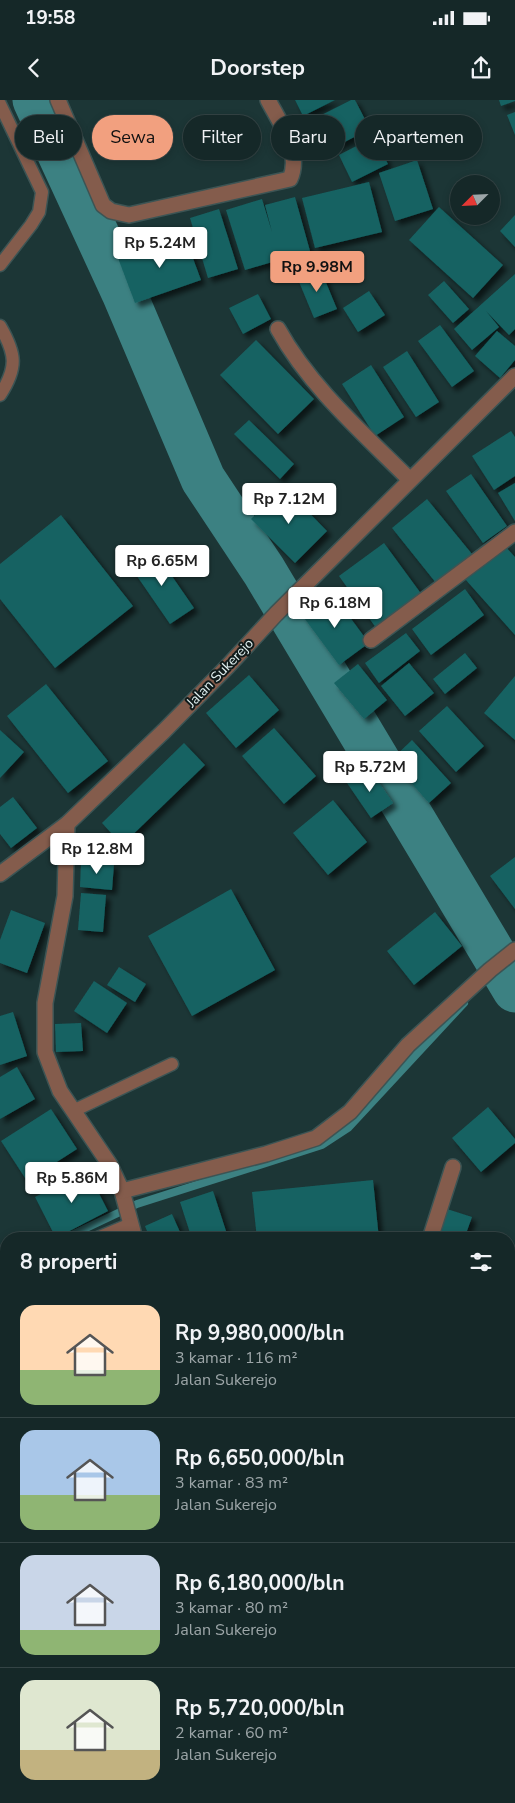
<!DOCTYPE html>
<html lang="id">
<meta charset="utf-8">
<style>
:root{--surface:#152828;--page:#223434;--text:#f1f3f6;--muted:#9da6a8;--line:#344445;--accent:#f2a07f}
body{margin:0;font-family:"Nunito Sans",sans-serif;background:var(--page);color:var(--text);height:100vh;display:flex;flex-direction:column;font-size:19px;white-space:nowrap}
*{box-sizing:border-box;margin:0}
p{font-size:16px;color:var(--muted)}
.icon{flex:none;width:28px;height:28px;fill:none;stroke:currentColor;stroke-width:2;stroke-linecap:round;stroke-linejoin:round}
.map{position:relative;flex:1;overflow:hidden}
.side{position:absolute;left:0px;top:1132px;width:515px;height:571px;display:flex;flex-direction:column;background:var(--surface);border-radius:20px 20px 0 0;box-shadow:0 2px 8px #0003,0 0 0 1px var(--line)}
.side>*{flex:none}
.hud{position:absolute;left:15px;top:15px;width:485px;height:45px;display:flex;gap:10px}
.needle{width:32px;rotate:246deg}
.fabs{position:absolute;left:450px;top:75px;display:grid;gap:10px}
.fabs a{display:grid;place-items:center;width:50px;height:50px;border-radius:50%;background:var(--surface);box-shadow:0 2px 8px #0003,0 0 0 1px var(--line);font-size:25px}
.price{position:absolute;translate:-50% -42px;padding:0 11px;border-radius:5px;background:#fff;color:#222;font-size:16px;line-height:32px;filter:drop-shadow(0 1px 2px #0008)}
.price::after{content:'';position:absolute;left:50%;top:30px;width:15px;height:11px;margin-left:-8px;background:inherit;clip-path:polygon(0 0,100% 0,50% 100%)}
.price.current{background:var(--accent);color:#111}
ul{padding:0;list-style:none}
li{display:flex;align-items:center;gap:15px;height:125px;padding:0 20px}
li+li{border-top:1px solid var(--line)}
li span{display:grid;place-items:center;flex:none;width:140px;height:100px;border-radius:15px;color:#555}
li>.icon{margin-inline-start:auto}
span .icon{width:60px;height:60px;fill:#fffc;stroke-width:1}
li b{font-size:21px}
h2{display:flex;justify-content:space-between;align-items:center;height:60px;padding:0 20px;font-size:21px}
.pill{padding:0 18px;border-radius:22px;background:var(--surface);box-shadow:0 2px 8px #0003,0 0 0 1px var(--line);font-size:18px;line-height:45px}
.pill.current{background:var(--accent);color:#111}
.status{display:flex;justify-content:space-between;align-items:center;height:35px;padding:0 25px;background:var(--surface);direction:ltr}
.status svg{height:14px;fill:currentColor}
header{display:flex;justify-content:space-between;align-items:center;height:65px;padding:0 20px;background:var(--surface);font-size:22px;font-weight:700}
.map>svg:first-child{display:block}
</style>
<div class="status"><b>19:58</b><svg viewBox="0 0 49 12"><path d="M0 12V9h3v3zM5 12V6h3v6zM10 12V3h3v9zM15 12V0h3v12zM26 1h20v11H26zM47 4h2v5h-2z"/></svg></div>
<header><svg class="icon" aria-label="back" viewBox="0 0 24 24"><path d="M15 5l-7 7 7 7"/></svg>Doorstep<svg class="icon" aria-label="share" viewBox="0 0 24 24"><path d="M12 15V3M7 8l5-5 5 5M5 13v7h14v-7"/></svg></header>
<div class="map">
<svg width="515" height="1703" viewBox="0 0 515 1703">
<defs>
<filter id="shadow"><feDropShadow dx="4.5" dy="4.5" stdDeviation="2.5" flood-color="#0009"/></filter>
</defs>
<rect width="100%" height="100%" fill="#1c3636"/>
<g fill="none" stroke-linecap="round" stroke-linejoin="round">
<g stroke="#3c8182" stroke-width="8">
<polyline points="63,1139 137,1104 322,1045 348,1028 464,903"/>
<polyline points="0,1167 6,1165"/>
</g>
<polyline stroke="#3c8182" stroke-width="45" points="35,0 124,193 203,379 264,471 515,890"/>
</g>
<g fill="#166262" filter="url(#shadow)">
<polygon points="295,0 335,0 303,16"/>
<polygon points="351,0 355,0 370,29 327,51 312,20"/>
<polygon points="499,0 515,0 515,1 501,6"/>
<polygon points="515,12 515,35 507,15"/>
<polygon points="374,37 388,64 352,82 339,55"/>
<polygon points="417,60 433,109 395,121 379,73"/>
<polygon points="369,82 382,132 315,148 302,98"/>
<polygon points="295,97 310,151 245,170 226,110 262,99 272,132 265,105"/>
<polygon points="439,107 503,165 473,198 409,140"/>
<polygon points="219,109 238,169 208,178 190,118"/>
<polygon points="515,115 515,147 500,131"/>
<polygon points="184,134 201,180 135,203 118,158"/>
<polygon points="320,168 337,209 314,218 297,177"/>
<polygon points="515,174 515,229 509,235 486,211 499,227 472,250 454,229"/>
<polygon points="444,181 469,209 453,223 428,195"/>
<polygon points="369,191 385,215 358,232 343,208"/>
<polygon points="258,194 271,219 243,234 229,208"/>
<polygon points="440,225 474,271 452,287 418,241"/>
<polygon points="497,231 515,246 515,260 500,278 475,256"/>
<polygon points="256,240 314,299 278,334 220,275"/>
<polygon points="407,251 439,302 416,317 383,267"/>
<polygon points="371,265 404,317 375,336 342,284"/>
<polygon points="249,320 294,364 280,379 234,334"/>
<polygon points="511,331 515,337 515,376 494,390 472,356"/>
<polygon points="471,374 507,426 483,443 446,391"/>
<polygon points="515,383 515,421 498,393"/>
<polygon points="284,387 327,431 295,463 251,419"/>
<polygon points="427,399 472,454 436,483 392,428"/>
<polygon points="61,415 133,506 55,568 0,499 0,464"/>
<polygon points="384,443 425,499 379,532 339,476"/>
<polygon points="503,444 515,457 515,535 465,479"/>
<polygon points="154,450 194,508 170,524 130,466"/>
<polygon points="465,489 484,515 431,555 412,529"/>
<polygon points="332,493 369,543 339,565 302,515"/>
<polygon points="406,533 420,551 379,583 365,563"/>
<polygon points="465,553 477,568 445,594 433,579"/>
<polygon points="409,563 434,593 405,616 381,586"/>
<polygon points="358,564 387,600 364,619 334,583"/>
<polygon points="249,575 279,610 236,648 206,613"/>
<polygon points="515,576 515,640 484,613"/>
<polygon points="46,584 108,661 68,693 7,616"/>
<polygon points="447,606 484,646 456,672 419,631"/>
<polygon points="274,628 316,676 284,704 242,656"/>
<polygon points="0,630 24,652 0,678"/>
<polygon points="412,640 451,683 429,703 391,660"/>
<polygon points="184,643 205,665 122,745 102,723"/>
<polygon points="369,668 393,703 371,718 347,683"/>
<polygon points="13,697 37,728 11,748 0,734 0,707"/>
<polygon points="333,700 367,742 328,775 293,733"/>
<polygon points="515,757 515,809 490,776"/>
<polygon points="81,761 114,764 112,790 80,787"/>
<polygon points="231,789 275,870 192,916 148,836"/>
<polygon points="81,793 106,795 103,832 78,830"/>
<polygon points="11,810 45,823 27,873 0,863 0,840"/>
<polygon points="435,812 462,846 414,885 387,851"/>
<polygon points="119,867 146,884 135,902 107,885"/>
<polygon points="94,881 127,903 107,933 74,911"/>
<polygon points="13,912 27,956 0,965 0,916"/>
<polygon points="81,923 83,951 56,952 55,924"/>
<polygon points="17,967 35,999 0,1019 0,977"/>
<polygon points="488,1007 515,1039 515,1043 481,1072 452,1038"/>
<polygon points="51,1009 77,1049 27,1081 1,1041"/>
<polygon points="87,1070 108,1111 56,1138 35,1097"/>
<polygon points="373,1080 379,1139 257,1139 252,1092"/>
<polygon points="213,1091 227,1134 214,1139 192,1139 180,1102"/>
<polygon points="447,1109 472,1117 464,1139 436,1139"/>
<polygon points="172,1114 183,1139 150,1139 145,1126"/>
<rect x="509" y="1185" width="6" height="51"/>
<polygon points="509,1250 515,1252 515,1299 509,1297"/>
<polygon points="6,1294 6,1369 0,1355 0,1297"/>
<polygon points="0,1509 6,1524 6,1535 0,1537"/>
<polygon points="16,1698 29,1698 18,1703"/>
<polygon points="227,1698 247,1698 251,1703 219,1703"/>
<polygon points="297,1698 327,1698 331,1703 288,1703"/>
</g>
<g fill="none" stroke-linecap="round" stroke-linejoin="round">
<defs>
<g id="lane">
<polyline points="0,4 42,92 39,112 31,125 0,165"/>
<path d="M 0,226 C 16,254 18,267 0,295"/>
<polyline points="73,1011 172,964"/>
</g>
<g id="street">
<path d="M 58,0 L 103,105 L 111,111 L 129,115 L 290,79 C 302,53 280,23 268,0"/>
<path d="M 278,229 C 310,287 363,333 410,380"/>
<polyline points="371,540 515,432"/>
<polyline points="67,724 65,796 45,903 45,952 60,991 110,1065 122,1091 135,1139"/>
<polyline points="0,774 67,724 164,631 228,566 276,514 515,276"/>
<polyline points="122,1091 266,1054 316,1038 350,1012 408,945 490,870 515,850"/>
<polyline points="99,1139 130,1126"/>
<polyline points="430,1139 453,1067"/>
<polyline points="0,1187 6,1184"/>
<polyline points="509,1312 515,1313"/>
<polyline points="0,1406 6,1419"/>
<polyline points="0,1649 6,1646"/>
<polyline points="181,1698 185,1703"/>
<polyline points="36,1703 47,1698"/>
</g>
</defs>
<use href="#lane" stroke="#3c5454" stroke-width="15"/>
<use href="#street" stroke="#3c5454" stroke-width="18"/>
<use href="#lane" stroke="#845c4c" stroke-width="12"/>
<use href="#street" stroke="#845c4c" stroke-width="15"/>
</g>
<g text-anchor="middle" dominant-baseline="central" stroke-width="4" stroke-linejoin="round" paint-order="stroke">
<g font-size="14" fill="#e3f2f2" stroke="#101b1b">
<text transform="translate(220 573) rotate(-46)">Jalan Sukerejo</text>
</g>
</g>
</svg>
<div class="fabs">
<a><svg class="needle" viewBox="-14 -14 28 28"><path d="M0-13l5 13h-10z" fill="#e53935"/><path d="M0 13l5-13h-10z" fill="#9da6a8"/></svg></a>
</div>
<b class="price" style="left:160px;top:169px">Rp 5.24M</b>
<b class="price current" style="left:317px;top:193px">Rp 9.98M</b>
<b class="price" style="left:289px;top:425px">Rp 7.12M</b>
<b class="price" style="left:162px;top:487px">Rp 6.65M</b>
<b class="price" style="left:335px;top:529px">Rp 6.18M</b>
<b class="price" style="left:370px;top:693px">Rp 5.72M</b>
<b class="price" style="left:97px;top:775px">Rp 12.8M</b>
<b class="price" style="left:72px;top:1104px">Rp 5.86M</b>
<div class="hud">
<a class="pill">Beli</a>
<a class="pill current">Sewa</a>
<a class="pill">Filter</a>
<a class="pill">Baru</a>
<a class="pill">Apartemen</a>
</div>
<section class="side">
<h2>8 properti<svg class="icon" aria-label="filters" viewBox="0 0 24 24"><path d="M4 7h16M4 17h16"/><circle cx="9" cy="7" r="2"/><circle cx="15" cy="17" r="2"/></svg></h2>
<ul>
<li><span style="background:linear-gradient(#ffd9b3 65%,#8fb573 0)"><svg class="icon" aria-label="home" viewBox="0 0 24 24"><path d="M3 11l9-7 9 7M6 9v11h12V9"/></svg></span><div><b>Rp 9,980,000/bln</b><p>3 kamar · 116 m²</p><p>Jalan Sukerejo</p></div></li>
<li><span style="background:linear-gradient(#a9c7e8 65%,#8fb573 0)"><svg class="icon" aria-label="home" viewBox="0 0 24 24"><path d="M3 11l9-7 9 7M6 9v11h12V9"/></svg></span><div><b>Rp 6,650,000/bln</b><p>3 kamar · 83 m²</p><p>Jalan Sukerejo</p></div></li>
<li><span style="background:linear-gradient(#c9d6e8 75%,#8fb573 0)"><svg class="icon" aria-label="home" viewBox="0 0 24 24"><path d="M3 11l9-7 9 7M6 9v11h12V9"/></svg></span><div><b>Rp 6,180,000/bln</b><p>3 kamar · 80 m²</p><p>Jalan Sukerejo</p></div></li>
<li><span style="background:linear-gradient(#dfe7d0 70%,#c2b280 0)"><svg class="icon" aria-label="home" viewBox="0 0 24 24"><path d="M3 11l9-7 9 7M6 9v11h12V9"/></svg></span><div><b>Rp 5,720,000/bln</b><p>2 kamar · 60 m²</p><p>Jalan Sukerejo</p></div></li>
</ul>
</section>
</div>
